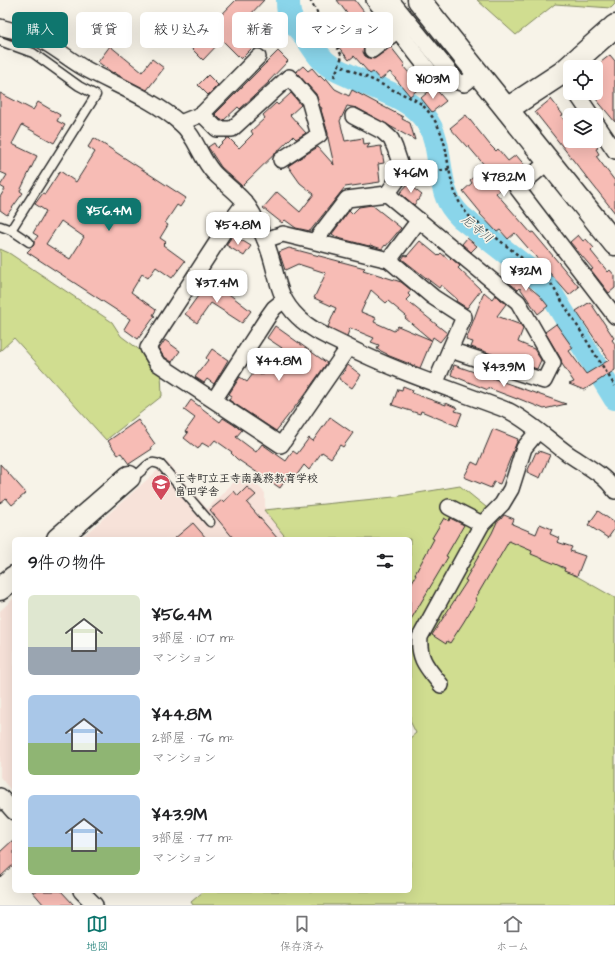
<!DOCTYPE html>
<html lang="ja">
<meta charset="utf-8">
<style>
:root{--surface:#fff;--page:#f6f6f6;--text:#202124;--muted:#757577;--line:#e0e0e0;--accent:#0f766e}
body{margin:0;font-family:"Architects Daughter","Klee One",sans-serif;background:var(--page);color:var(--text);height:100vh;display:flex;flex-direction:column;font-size:15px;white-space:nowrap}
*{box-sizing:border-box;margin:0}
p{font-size:13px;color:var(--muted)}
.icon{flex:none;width:22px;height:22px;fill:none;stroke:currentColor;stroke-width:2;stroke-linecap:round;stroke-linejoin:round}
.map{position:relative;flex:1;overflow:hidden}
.panel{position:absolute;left:12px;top:537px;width:400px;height:356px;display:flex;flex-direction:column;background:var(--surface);border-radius:6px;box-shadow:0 4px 16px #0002}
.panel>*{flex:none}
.guide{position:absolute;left:12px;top:12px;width:400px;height:36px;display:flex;gap:8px}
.tools{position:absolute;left:563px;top:60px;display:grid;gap:8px}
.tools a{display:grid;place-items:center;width:40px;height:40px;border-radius:6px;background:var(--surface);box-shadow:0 4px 16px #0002;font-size:20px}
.price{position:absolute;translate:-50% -34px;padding:0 9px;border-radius:8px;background:#fff;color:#222;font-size:13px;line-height:26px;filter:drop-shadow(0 1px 2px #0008)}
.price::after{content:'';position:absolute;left:50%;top:24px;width:12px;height:9px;margin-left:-6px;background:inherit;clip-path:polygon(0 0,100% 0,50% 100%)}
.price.on{background:var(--accent);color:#fff}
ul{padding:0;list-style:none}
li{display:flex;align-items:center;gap:12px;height:100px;padding:0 16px}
li span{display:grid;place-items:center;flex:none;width:112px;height:80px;border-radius:6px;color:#555}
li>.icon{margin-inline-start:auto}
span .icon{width:48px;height:48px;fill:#fffc;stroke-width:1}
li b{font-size:17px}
h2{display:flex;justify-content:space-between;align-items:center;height:48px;padding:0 16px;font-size:17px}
.tag{padding:0 14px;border-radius:6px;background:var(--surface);box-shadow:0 4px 16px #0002;font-size:14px;line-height:36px}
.tag.on{background:var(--accent);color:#fff}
.tab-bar{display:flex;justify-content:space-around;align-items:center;height:56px;border-top:1px solid var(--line);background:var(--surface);font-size:11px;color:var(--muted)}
.tab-bar a{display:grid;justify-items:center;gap:2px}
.tab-bar .on{color:var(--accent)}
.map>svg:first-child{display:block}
</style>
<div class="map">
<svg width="615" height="905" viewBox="0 0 615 905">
<rect width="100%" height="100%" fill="#f7f3e8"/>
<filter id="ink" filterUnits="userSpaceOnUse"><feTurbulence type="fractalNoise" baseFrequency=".025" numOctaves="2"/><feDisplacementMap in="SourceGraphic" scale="8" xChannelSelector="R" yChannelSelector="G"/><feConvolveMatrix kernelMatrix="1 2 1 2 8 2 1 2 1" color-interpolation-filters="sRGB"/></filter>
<g filter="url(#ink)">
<g fill="#f7e2d9">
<polygon points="167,462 207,509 238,478 243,483 249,477 265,493 265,510 287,539 80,539"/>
<polygon points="14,598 14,794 0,777 0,611"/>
</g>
<g fill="#d0dd90" stroke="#7e845e">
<polygon points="477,0 615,0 615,4 611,8 555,4 516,35"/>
<polygon points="0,249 9,253 112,322 121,336 141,351 151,365 161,372 162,396 106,440 14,338 0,351"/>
<polygon points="460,486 559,566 615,598 615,905 193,905 191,902 204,891 410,891 410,738 416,733 410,721 410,539 287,539 264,510 394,497"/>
</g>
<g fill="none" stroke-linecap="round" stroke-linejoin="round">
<path stroke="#8ad5ea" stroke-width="24" d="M 288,0 C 288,23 294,21 306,37 C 313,46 317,55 326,63 C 333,69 341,72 350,76 C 370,86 401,95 417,110 C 444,133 435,167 447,197 C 450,205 455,211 461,217 L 544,282 L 615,398"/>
</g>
<g fill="#f7bcb5" stroke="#2b2b2b" fill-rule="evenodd">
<polygon points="236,0 264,0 236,30 253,47 241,59 222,40 203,60 190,47"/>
<polygon points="337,0 355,0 364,12 361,14 377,35 364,46 363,52 365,56 369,58 374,59 391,47 405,65 403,66 421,87 410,96 390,72 380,80 373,72 370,74 354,56 349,60 337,45 355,31 354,30 357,27"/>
<polygon points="110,46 142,72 152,59 164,68 147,90 118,75 114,72 113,73 110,71 98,62"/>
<polygon points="278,51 288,61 268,82 269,82 240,109 238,107 224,120 221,120 215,114"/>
<polygon points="610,55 615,61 615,122 596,99 596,66"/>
<polygon points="303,66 308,71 312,68 319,76 320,75 325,80 326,78 335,89 349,96 352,90 403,117 402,119 410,123 415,140 357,108 347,106 340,121 345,141 363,138 364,144 370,143 367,148 381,146 384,163 378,164 380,182 345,187 310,231 296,228 285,220 282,223 263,208 277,192 300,212 314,194 300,183 288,166 300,158 318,147 334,165 328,138 328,133 321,110 322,108 320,107 316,94 296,72"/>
<polygon points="208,75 218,85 208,95 198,85"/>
<polygon points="434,87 446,101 432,112 421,98"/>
<polygon points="0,93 33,110 38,102 60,115 57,121 65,125 54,143 22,125 12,144 37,156 20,191 23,193 7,215 0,210 0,197 5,189 0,186 7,175 0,172"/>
<polygon points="291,93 301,105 290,115 306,133 296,139 293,136 242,186 221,167 208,147 214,143 217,148 227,138 229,138 239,148 253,134 251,131 265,118 263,115 276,103 278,105"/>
<polygon points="551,99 563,115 561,116 570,127 570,141 593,141 598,148 596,149 599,154 596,156 615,181 615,213 535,112"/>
<polygon points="466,115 490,145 496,151 498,149 508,161 516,155 527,168 496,193 531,233 533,232 579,287 569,295 515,233 508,239 500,230 497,232 480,214 481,213 463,191 472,183 470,180 486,167 468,146 467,147 450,128"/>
<path d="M 94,138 L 186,198 L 180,207 L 177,205 L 165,223 L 168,225 L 160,238 L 166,242 L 163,245 L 185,261 L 172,278 L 156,267 L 148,278 L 142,274 L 131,292 L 156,310 L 153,315 L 155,316 L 138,339 L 124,329 L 130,319 L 27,252 L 34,245 L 34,241 L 38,236 L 33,233 L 46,211 L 35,204 L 43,193 L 45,194 L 60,171 L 76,182 L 95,152 L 88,147 ZM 61,221 L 84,237 L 70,259 L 46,244 Z"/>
<polygon points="408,184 422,195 414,205 400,193"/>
<polygon points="372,205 401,228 386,246 385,245 382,249 370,245 369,246 338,238 332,234 349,211 352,214 359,207"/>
<polygon points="233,235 251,246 244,256 226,245"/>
<polygon points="578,235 583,241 586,239 594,248 591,251 608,272 610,270 615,276 615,288 609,293 591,270 593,269 570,242"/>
<polygon points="467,238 477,246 471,252 462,244"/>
<polygon points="420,241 438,256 441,253 449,260 451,258 460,266 458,268 481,290 467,308 456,301 457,299 441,285 439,288 402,259 405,255 407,256"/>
<path d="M 289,248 L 365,268 L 363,270 L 401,282 L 411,290 L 408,294 L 410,296 L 406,300 L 447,333 L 440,342 L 433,337 L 420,368 L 387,355 L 387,354 L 377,349 L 379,345 L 371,342 L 374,338 L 350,328 L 347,336 L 328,327 L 336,308 L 314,298 L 326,273 L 298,264 L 285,270 L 279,252 ZM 371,290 L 386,303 L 388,301 L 406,316 L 405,318 L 431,340 L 398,326 L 394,331 L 374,322 L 376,318 L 361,312 Z"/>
<polygon points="509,270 540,296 548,306 538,314 520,288 518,290 502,277"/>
<polygon points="208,282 219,290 221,288 251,311 242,323 211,303 197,323 185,314"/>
<polygon points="484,292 492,299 495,295 506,304 497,316 521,325 523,329 518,342 534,349 541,360 537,369 471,347 473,342 466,340"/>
<polygon points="590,302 614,338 612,340 615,344 615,370 584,390 569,384 574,382 562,364 561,359 545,332 556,324 573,348 569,351 586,374 609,360 576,311"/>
<polygon points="275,326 327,363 305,394 276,431 229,400 232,396 229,394 240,377 247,382 255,371 261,375 262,374 263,375 282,348 267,338"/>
<polygon points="165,340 180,351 172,362 163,356 159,349"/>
<polygon points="212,349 228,360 214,384 207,379 204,383 195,377 208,360 206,358"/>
<polygon points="348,365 361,375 352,388 339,379"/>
<polygon points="454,365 480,374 481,370 494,374 492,378 566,404 544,409 517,398 517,399 488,388 488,390 451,375"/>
<polygon points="403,386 413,390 412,393 446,405 446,403 457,408 455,411 462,413 457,426 421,411 420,414 392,405 398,389 402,390"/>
<polygon points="191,400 220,422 223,418 242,430 236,437 256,452 262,444 286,461 293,451 297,454 309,438 313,441 330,417 353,433 343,447 340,445 331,458 322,452 309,470 304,465 294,479 289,475 280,488 237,459 231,453 232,452 215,440 209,447 202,443 198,449 184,438 188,433 185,432 195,418 184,410"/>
<polygon points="138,420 155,444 151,447 152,449 129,464 121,453 118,455 108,441"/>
<polygon points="493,429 518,439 500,484 494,482 491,488 464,477 472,462 478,465"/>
<polygon points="539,451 550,455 540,478 527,472 536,452 538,453"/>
<polygon points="0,464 26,493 12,505 6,498 0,503"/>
<polygon points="247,487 256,495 247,503 278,539 234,539 210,510 222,500 224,502 234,491 238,496"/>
<polygon points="598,511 615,523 615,528 608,538 588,525"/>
<polygon points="504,515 514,519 512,524 536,534 540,524 552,529 550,534 559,538 557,542 572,547 570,551 585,556 577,576 564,571 565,568 531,554 532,551 509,541 475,599 477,600 463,623 450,643 447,641 446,644 432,635 467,581 465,580 492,533 497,522 501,519"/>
<polygon points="444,518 449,521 450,518 464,525 446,556 448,557 410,621 410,586 416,575 415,574 434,539 432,538"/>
<polygon points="193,523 207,539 174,539"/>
<polygon points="14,839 14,864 0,877 0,852"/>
<polygon points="32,891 61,891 74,905 44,905"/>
</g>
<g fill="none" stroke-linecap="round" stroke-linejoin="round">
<defs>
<g id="lane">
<polyline points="0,41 33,53 79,86 96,95 11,230"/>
<polyline points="0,226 11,230 29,242"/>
<path d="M 129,477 C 132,476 136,474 139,473 C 148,466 149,459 161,465 L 210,522"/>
</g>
<g id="street">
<polyline points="374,0 431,73"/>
<polyline points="391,0 458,82 464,84 478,73"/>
<path d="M 0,27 C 13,31 27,33 39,39 C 55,47 68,59 84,68 C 115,85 153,99 180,123 C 196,136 200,158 214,173 C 227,186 244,197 253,214 C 259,227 266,240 270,254 C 278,279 278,298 298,317 C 311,330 328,337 344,345 C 397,372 454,390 509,411 C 530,422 548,439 567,453 C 583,464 604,474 615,491"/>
<polyline points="372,50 398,30"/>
<polyline points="576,93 591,115"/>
<polyline points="202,114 217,129 232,129 289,77 309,100 319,135 281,160"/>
<polyline points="353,116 382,131 391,139 395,148 400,163 398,179 387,194"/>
<polyline points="180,123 202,114 258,57"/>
<polyline points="596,123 615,151"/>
<polyline points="549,161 517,188 615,316"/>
<polyline points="245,202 228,225 148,348 157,363 281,445 348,348"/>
<polyline points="265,240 283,234 389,260 433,297 464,317 435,384"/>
<polyline points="315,241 347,199 387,194 518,302 553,363 544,381 450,350"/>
<polyline points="389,260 419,220"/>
<polyline points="214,400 269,315 274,308 284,300"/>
<polyline points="449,507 482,524"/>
<path d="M 441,685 C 428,668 418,660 420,637 L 482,524 L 502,504 L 511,489 L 524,448 L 538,431"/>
<polyline points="0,796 14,812"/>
<polyline points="81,891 95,905"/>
</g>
<g id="secondary">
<polyline points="419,0 615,244"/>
<polyline points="507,109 562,73 615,26"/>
<polyline points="58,539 129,477"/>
<polyline points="0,589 14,577"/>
</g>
</defs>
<use href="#lane" stroke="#2b2b2b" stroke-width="11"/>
<use href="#street" stroke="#2b2b2b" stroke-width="18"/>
<use href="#secondary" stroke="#2b2b2b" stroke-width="25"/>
<g stroke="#2b2b2b" stroke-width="2.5" stroke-dasharray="3 3" stroke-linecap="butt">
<path d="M 310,0 L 342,56 L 339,65 C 356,72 373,80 389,88 C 399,93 411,97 420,103 C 434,115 443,133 446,151 C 450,174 452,197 469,216 L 548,279 L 615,386"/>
<polyline points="334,77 339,65"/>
<polyline points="412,179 427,183 431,183 437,171 449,169"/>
</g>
<use href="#lane" stroke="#f7f3e8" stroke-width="8"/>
<use href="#street" stroke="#f7f3e8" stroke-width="15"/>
<use href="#secondary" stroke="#f7f3e8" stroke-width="22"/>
</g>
</g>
<defs>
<symbol id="school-pin" viewBox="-11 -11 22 30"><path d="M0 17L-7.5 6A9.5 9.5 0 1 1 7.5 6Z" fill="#d1495b" stroke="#f7f3e8"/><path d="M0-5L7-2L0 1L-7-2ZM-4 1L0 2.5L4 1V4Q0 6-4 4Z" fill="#fff"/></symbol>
</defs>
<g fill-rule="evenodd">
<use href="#school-pin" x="150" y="473" width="22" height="30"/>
</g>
<g text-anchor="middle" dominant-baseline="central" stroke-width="3" stroke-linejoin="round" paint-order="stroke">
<g font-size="11" font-weight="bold" fill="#2b2b2b" stroke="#f7f3e8" text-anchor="start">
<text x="175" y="478">王寺町立王寺南義務教育学校<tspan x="175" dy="13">畠田学舎</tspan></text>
</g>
<g font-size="12" font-style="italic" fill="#43565b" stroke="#f7f3e8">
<text transform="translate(477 229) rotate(39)">尼寺川</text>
</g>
</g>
</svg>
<div class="tools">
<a><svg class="icon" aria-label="locate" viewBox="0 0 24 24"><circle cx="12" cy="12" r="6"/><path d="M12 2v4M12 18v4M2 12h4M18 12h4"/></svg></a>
<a><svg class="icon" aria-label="layers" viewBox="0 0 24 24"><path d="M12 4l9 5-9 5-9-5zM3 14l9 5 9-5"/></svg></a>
</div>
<b class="price" style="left:433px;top:100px">¥103M</b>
<b class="price" style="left:411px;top:194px">¥46M</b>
<b class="price" style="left:504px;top:198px">¥78.2M</b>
<b class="price on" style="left:109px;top:232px">¥56.4M</b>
<b class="price" style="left:238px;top:246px">¥54.8M</b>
<b class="price" style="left:526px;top:292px">¥32M</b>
<b class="price" style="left:217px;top:304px">¥37.4M</b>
<b class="price" style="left:279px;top:382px">¥44.8M</b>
<b class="price" style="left:504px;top:388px">¥43.9M</b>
<div class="guide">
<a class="tag on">購入</a>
<a class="tag">賃貸</a>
<a class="tag">絞り込み</a>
<a class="tag">新着</a>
<a class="tag">マンション</a>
</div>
<section class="panel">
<h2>9件の物件<svg class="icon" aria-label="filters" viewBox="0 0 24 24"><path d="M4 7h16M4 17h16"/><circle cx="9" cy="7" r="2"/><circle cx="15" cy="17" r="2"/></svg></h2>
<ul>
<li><span style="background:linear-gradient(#dfe7d0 65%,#9aa5b1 0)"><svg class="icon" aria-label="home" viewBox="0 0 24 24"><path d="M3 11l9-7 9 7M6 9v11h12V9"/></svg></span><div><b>¥56.4M</b><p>3部屋 · 107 m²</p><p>マンション</p></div></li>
<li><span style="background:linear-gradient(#a9c7e8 60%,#8fb573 0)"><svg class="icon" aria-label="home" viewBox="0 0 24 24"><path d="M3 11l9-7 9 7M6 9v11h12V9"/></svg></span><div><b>¥44.8M</b><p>2部屋 · 76 m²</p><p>マンション</p></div></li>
<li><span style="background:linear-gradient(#a9c7e8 65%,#8fb573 0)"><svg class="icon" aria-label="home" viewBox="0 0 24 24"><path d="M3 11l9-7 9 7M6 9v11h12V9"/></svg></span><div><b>¥43.9M</b><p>3部屋 · 77 m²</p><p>マンション</p></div></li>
</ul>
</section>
</div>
<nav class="tab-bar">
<a class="on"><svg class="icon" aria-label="map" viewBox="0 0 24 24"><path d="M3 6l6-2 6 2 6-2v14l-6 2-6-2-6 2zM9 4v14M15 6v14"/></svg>地図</a>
<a><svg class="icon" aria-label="saved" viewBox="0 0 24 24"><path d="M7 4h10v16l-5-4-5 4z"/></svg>保存済み</a>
<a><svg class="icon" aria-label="home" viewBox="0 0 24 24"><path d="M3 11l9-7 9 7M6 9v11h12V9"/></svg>ホーム</a>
</nav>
